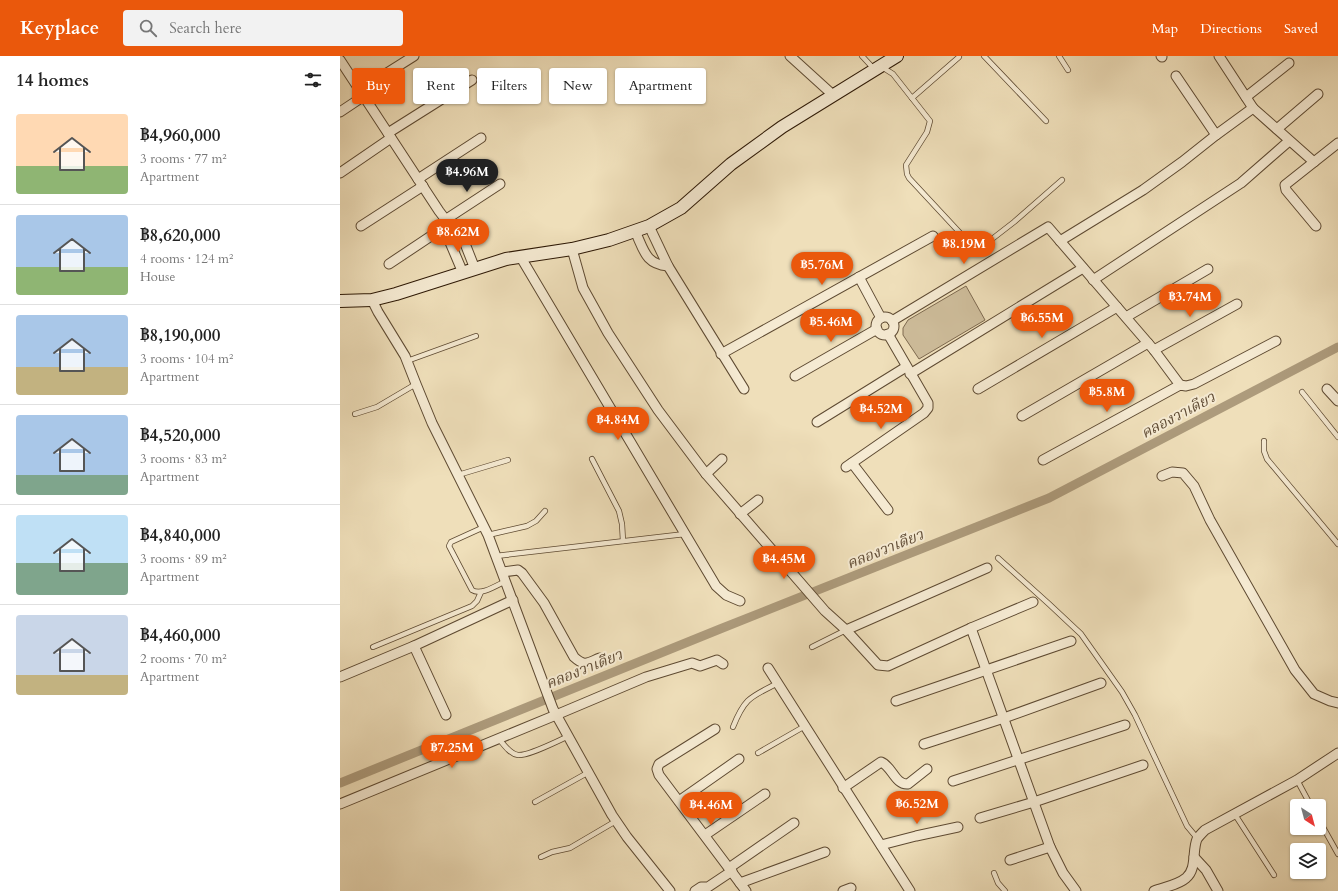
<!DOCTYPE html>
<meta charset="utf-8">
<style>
:root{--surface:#fff;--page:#f2f2f2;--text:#222;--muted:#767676;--line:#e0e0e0;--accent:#ea580c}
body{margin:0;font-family:Cardo,"Noto Serif Thai",serif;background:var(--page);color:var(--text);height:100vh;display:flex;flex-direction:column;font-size:15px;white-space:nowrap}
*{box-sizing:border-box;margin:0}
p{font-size:13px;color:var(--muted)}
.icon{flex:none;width:22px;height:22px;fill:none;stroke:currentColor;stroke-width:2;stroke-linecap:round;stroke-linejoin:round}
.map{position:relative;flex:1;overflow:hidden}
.side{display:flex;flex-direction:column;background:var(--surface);width:340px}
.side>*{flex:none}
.banner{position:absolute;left:12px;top:12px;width:380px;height:36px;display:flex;gap:8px}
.needle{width:26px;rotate:144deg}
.buttons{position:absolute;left:950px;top:743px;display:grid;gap:8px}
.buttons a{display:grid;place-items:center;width:36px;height:36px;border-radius:4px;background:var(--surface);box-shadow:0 1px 3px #0004;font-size:20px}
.price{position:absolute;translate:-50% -34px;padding:0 9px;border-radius:14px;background:var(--accent);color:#fff;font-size:13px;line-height:26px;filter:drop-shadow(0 1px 2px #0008)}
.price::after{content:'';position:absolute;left:50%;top:24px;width:12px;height:9px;margin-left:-6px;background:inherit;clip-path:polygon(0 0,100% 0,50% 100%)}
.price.selected{background:#222;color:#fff}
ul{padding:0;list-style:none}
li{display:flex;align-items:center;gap:12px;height:100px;padding:0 16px}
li+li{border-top:1px solid var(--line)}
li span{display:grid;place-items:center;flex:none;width:112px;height:80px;border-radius:4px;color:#555}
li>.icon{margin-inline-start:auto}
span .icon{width:48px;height:48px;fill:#fffc;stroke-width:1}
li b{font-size:17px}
h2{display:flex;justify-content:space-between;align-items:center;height:48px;padding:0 16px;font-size:17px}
.tag{padding:0 14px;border-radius:4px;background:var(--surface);box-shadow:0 1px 3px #0004;font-size:14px;line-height:36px}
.tag.selected{background:var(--accent);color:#fff}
header{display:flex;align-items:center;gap:24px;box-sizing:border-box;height:56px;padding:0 20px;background:var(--accent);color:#fff}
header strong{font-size:19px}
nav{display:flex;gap:22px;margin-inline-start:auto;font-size:14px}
.search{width:280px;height:36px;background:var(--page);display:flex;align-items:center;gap:10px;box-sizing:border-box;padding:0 14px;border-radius:4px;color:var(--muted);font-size:15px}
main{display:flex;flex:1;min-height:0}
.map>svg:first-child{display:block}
</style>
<header>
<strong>Keyplace</strong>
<div class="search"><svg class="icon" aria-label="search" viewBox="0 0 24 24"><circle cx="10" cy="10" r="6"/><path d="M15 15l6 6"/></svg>Search here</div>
<nav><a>Map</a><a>Directions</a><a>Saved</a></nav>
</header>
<main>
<section class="side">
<h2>14 homes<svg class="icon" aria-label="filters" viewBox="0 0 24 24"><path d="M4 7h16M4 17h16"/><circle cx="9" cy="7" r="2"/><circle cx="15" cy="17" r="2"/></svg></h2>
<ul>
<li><span style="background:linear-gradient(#ffd9b3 65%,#8fb573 0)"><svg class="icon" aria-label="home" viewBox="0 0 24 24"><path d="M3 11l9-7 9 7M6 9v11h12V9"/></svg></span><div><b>฿4,960,000</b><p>3 rooms · 77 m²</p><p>Apartment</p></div></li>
<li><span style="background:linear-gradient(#a9c7e8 65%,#8fb573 0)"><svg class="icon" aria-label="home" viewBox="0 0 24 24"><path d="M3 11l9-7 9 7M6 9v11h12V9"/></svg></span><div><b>฿8,620,000</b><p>4 rooms · 124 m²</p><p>House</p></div></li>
<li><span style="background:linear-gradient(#a9c7e8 65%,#c2b280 0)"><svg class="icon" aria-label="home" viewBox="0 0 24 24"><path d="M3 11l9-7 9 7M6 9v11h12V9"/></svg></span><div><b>฿8,190,000</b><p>3 rooms · 104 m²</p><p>Apartment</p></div></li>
<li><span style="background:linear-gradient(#a9c7e8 75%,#7fa58c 0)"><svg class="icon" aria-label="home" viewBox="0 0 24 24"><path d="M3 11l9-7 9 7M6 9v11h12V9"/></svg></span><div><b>฿4,520,000</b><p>3 rooms · 83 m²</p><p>Apartment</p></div></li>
<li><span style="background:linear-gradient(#bfe0f5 60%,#7fa58c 0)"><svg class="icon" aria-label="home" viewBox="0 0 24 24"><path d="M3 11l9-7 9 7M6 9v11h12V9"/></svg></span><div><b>฿4,840,000</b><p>3 rooms · 89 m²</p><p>Apartment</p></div></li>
<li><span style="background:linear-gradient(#c9d6e8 75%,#c2b280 0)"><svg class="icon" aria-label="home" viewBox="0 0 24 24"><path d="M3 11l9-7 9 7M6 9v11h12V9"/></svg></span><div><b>฿4,460,000</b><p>2 rooms · 70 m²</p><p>Apartment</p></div></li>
</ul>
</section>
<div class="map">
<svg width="998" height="835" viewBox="0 0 998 835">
<rect width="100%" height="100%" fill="#efdfba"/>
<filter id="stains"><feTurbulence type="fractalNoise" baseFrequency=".005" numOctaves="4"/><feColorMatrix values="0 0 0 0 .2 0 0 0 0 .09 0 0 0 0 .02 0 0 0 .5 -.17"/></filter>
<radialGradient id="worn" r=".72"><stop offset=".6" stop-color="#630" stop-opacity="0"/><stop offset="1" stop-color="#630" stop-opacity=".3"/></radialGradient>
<polygon fill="#cebd9b" stroke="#7e6a50" points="626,230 645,264 579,303 563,279 563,272 568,264"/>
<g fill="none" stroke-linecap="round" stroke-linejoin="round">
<polyline stroke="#ad9b7c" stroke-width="9" points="0,727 380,573 709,442 998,291"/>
<defs>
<g id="lane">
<polyline points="522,0 534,13"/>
<polyline points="644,0 706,65"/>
<polyline points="719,0 728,14"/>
<polyline points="542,11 553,18 590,65 587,76 566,109 567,118 569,122 634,192 638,192 643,190 674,166 722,124"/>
<polyline points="572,42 619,1"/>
<polyline points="67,305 136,280"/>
<polyline points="962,336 998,381"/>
<polyline points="15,358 37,351 76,328"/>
<polyline points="924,385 924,395 927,403 998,488"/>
<polyline points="252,403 279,455 282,468 283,485"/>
<polyline points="118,419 168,404"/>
<path d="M 144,471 L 111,486 L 109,490 L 132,534 C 141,540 157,529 166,525"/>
<polyline points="148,479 187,470 196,465 205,455"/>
<polyline points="156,500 345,478"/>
<polyline points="658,502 709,548 741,578 782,636 795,659 847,770 857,782"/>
<polyline points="33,591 132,550 137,545 141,536"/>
<polyline points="472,591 506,574"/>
<path d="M 393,671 C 405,641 411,641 438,627"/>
<path d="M 159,683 C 164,689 170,698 178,699 C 189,700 217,685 229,680"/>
<polyline points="418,697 465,670"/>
<polyline points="957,724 971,750"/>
<polyline points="195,746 249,716"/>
<polyline points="894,757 934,819"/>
<polyline points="979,764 998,798"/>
<polyline points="201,801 212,796 230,792 276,765"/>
<polyline points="654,817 658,827 665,835"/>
</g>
<g id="street">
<polyline points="450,0 493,39"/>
<polyline points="821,0 822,1"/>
<polyline points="879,0 913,52 974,106"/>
<polyline points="0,4 99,155 112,172 122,180 135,213"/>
<polyline points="836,20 876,79"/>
<polyline points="20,34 74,0"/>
<polyline points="906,41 949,7"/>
<polyline points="0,56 24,40"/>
<polyline points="937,73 978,38"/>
<polyline points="48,77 132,24"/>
<polyline points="0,117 51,82"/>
<polyline points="78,123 141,82"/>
<polyline points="105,164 160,128"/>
<polyline points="21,170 83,130"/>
<polyline points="309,170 328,210 404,333"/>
<polyline points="976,170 946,134 945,129 998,87"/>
<polyline points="112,172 109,184 123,217"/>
<path d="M 295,175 C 304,194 305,208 328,210"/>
<polyline points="720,185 803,134 842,106 876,79 913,52"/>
<polyline points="232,193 243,232 268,277 318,354 366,418 485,555 506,574 538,609 548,610 631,572 693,546"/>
<polyline points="180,200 376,530 386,539 400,545"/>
<polyline points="49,208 109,168"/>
<polyline points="519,221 541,262"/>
<polyline points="753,224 901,127 949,85"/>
<polyline points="32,244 38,256 65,300 76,328 92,367 148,479 213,653 272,759 287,781 330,835"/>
<polyline points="786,261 868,213"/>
<circle cx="545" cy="270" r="9"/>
<polyline points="552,265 708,171 814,294 840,329"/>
<polyline points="814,294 897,248"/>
<polyline points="381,298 593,180"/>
<polyline points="570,318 743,212"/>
<polyline points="455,320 537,273"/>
<polyline points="638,333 777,251"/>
<polyline points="987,333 998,345"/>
<polyline points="682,360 808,287"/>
<polyline points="477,366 566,311"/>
<polyline points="703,404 840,329 846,330 854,328 936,285"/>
<polyline points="512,407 548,454"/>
<polyline points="506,411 584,357 588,352 588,347 548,278"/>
<polyline points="366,418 382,403"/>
<polyline points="822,420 832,416 843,417 854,430 870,464 955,614 974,638 990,645 998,647"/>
<polyline points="400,458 418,444"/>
<path d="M 163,516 L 178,514 L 182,517 L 204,547 L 234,601 C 245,611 247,607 260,602"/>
<polyline points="631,572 710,791 723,817 736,835"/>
<polyline points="506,574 647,512"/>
<polyline points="428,612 570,835"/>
<polyline points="0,621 74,590"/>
<polyline points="556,645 731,585"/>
<polyline points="106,659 74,590 173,544"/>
<polyline points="375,673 319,708 317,713 319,719 406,835"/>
<polyline points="584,688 664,662 761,627"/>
<polyline points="613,725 785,669"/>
<path d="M 503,732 L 541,706 C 552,710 555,729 568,728 L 587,713"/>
<polyline points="339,745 399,703"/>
<polyline points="0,748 216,659 306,621 352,607 360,610 377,604 383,608"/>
<polyline points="640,762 694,746 803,709"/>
<polyline points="365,779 425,738"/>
<polyline points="541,789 576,780 618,771"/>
<polyline points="854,801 866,814 878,835"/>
<polyline points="670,804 710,791"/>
<polyline points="389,812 454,767"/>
<polyline points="400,827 485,796"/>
<polyline points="355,835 361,831 368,831 392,815"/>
<polyline points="503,835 511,832"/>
<path d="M 814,835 C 825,831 838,829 846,822 C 857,813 852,795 857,783 C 859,780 862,777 865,774 L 957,724 L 998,697"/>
</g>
<polyline id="secondary" points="0,245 32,244 56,238 166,203 232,193 269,184 309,170 341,152 391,108 442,71 557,0"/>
</defs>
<use href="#lane" stroke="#5e4a32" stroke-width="6"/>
<use href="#street" stroke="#5e4a32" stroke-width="11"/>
<use href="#secondary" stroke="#2d1805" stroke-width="14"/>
<use href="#lane" stroke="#f5ead2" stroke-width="4.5"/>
<use href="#street" stroke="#f5ead2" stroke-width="9"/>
<use href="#secondary" stroke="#f5ead2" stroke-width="12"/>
</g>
<g text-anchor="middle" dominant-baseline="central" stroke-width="4" stroke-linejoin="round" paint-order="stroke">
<g font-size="15" font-style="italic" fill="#604c35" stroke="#f5ead2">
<text transform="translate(838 359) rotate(-28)">คลองวาเดียว</text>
<text transform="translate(545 493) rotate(-22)">คลองวาเดียว</text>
<text transform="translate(244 613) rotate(-22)">คลองวาเดียว</text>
</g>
</g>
<rect width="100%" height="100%" filter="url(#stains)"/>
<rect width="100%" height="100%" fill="url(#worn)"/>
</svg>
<div class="buttons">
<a><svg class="needle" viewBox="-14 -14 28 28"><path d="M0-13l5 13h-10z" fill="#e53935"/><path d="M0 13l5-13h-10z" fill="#767676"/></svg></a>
<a><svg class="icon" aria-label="layers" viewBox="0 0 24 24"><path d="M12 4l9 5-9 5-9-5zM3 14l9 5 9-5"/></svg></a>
</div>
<b class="price selected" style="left:127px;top:137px">฿4.96M</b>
<b class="price" style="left:118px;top:197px">฿8.62M</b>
<b class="price" style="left:624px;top:209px">฿8.19M</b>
<b class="price" style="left:482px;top:230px">฿5.76M</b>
<b class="price" style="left:850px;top:262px">฿3.74M</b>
<b class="price" style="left:702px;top:283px">฿6.55M</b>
<b class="price" style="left:491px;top:287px">฿5.46M</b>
<b class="price" style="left:767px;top:357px">฿5.8M</b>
<b class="price" style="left:541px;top:374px">฿4.52M</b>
<b class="price" style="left:278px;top:385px">฿4.84M</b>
<b class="price" style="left:444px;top:524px">฿4.45M</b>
<b class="price" style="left:112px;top:713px">฿7.25M</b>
<b class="price" style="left:577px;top:769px">฿6.52M</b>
<b class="price" style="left:371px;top:770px">฿4.46M</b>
<div class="banner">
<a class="tag selected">Buy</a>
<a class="tag">Rent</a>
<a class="tag">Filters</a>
<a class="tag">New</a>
<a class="tag">Apartment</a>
</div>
</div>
</main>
